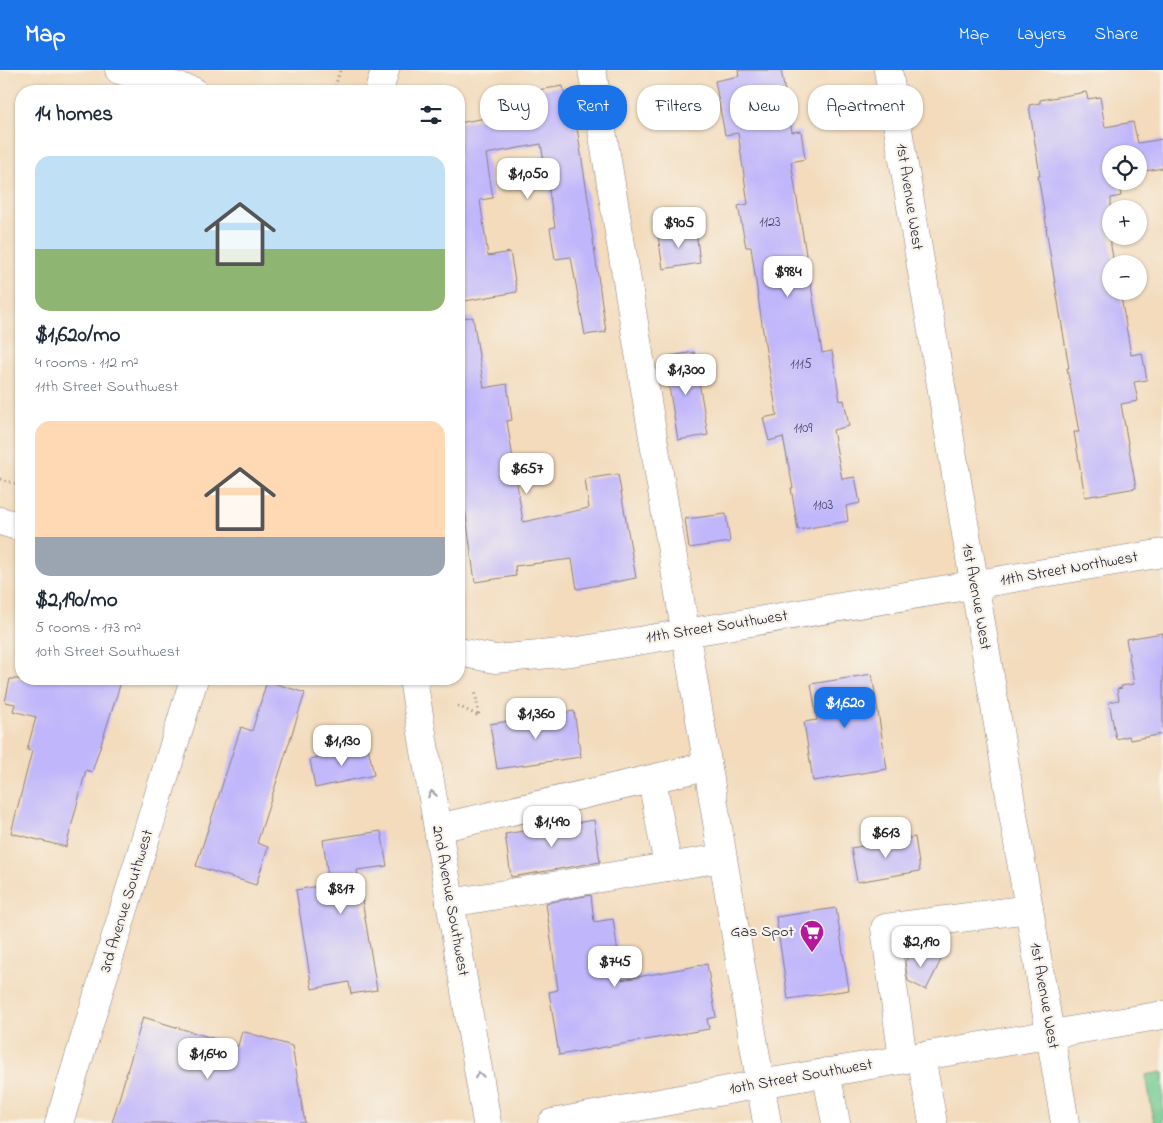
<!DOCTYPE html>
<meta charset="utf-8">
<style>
:root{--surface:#fff;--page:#f6f6f7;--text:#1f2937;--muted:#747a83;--accent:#1a73e8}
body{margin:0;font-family:"Indie Flower",sans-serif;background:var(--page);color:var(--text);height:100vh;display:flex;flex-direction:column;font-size:19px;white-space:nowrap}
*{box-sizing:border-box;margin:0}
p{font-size:16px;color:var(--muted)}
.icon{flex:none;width:28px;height:28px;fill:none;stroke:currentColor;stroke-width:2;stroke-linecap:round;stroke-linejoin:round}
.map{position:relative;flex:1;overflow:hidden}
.drawer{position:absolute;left:15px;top:15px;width:450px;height:600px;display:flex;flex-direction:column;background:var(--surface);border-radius:20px;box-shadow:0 1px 4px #0004}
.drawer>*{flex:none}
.guide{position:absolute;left:480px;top:15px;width:475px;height:45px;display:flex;gap:10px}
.buttons{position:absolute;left:1102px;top:75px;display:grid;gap:10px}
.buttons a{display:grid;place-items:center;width:45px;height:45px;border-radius:50%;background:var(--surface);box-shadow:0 1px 4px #0004;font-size:25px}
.price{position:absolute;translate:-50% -42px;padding:0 11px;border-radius:10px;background:#fff;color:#222;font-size:16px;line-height:32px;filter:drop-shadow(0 1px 2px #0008)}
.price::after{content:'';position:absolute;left:50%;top:30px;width:15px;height:11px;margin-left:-8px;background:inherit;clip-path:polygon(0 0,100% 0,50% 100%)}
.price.on{background:var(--accent);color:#fff}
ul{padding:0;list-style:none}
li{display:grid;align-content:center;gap:10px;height:265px;padding:0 20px}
li span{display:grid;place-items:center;height:155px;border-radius:15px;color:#555}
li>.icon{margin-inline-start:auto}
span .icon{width:90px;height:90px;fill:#fffc;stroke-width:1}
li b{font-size:21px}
h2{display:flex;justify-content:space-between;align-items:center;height:60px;padding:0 20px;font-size:21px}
.pill{padding:0 18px;border-radius:20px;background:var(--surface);box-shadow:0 1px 4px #0004;font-size:18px;line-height:45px}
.pill.on{background:var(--accent);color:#fff}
header{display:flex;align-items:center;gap:30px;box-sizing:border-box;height:70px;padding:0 25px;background:var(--accent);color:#fff}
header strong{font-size:24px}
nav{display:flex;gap:28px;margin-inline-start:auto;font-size:18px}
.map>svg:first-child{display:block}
</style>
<header>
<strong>Map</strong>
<nav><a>Map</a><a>Layers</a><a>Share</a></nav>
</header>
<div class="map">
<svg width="1163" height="1053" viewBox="0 0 1163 1053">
<rect width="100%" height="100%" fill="#f7f3e8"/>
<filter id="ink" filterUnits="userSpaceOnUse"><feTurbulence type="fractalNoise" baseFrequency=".02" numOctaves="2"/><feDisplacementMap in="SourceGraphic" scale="10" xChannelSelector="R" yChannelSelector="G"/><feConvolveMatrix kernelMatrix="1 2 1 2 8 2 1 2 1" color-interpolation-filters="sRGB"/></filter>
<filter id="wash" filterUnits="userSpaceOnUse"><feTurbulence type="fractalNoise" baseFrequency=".0096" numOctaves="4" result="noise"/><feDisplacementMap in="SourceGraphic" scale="20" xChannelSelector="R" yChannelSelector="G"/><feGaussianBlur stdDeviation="1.12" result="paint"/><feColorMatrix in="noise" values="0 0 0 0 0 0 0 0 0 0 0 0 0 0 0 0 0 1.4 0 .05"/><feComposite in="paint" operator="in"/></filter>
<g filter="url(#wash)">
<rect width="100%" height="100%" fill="#f3dbbc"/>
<polygon fill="#73ca90" stroke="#4a7666" points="1163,1002 1163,1053 1154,1053 1146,1005"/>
<g id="blocks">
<g fill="#c0b6fb">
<polygon points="738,0 781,0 792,62 801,61 805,89 791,92 822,283 832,281 840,331 844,330 849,356 833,360 842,409 855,407 860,433 846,436 848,451 798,460 791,418 793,418 783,367 769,371 763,348 777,345 765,275 751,177 746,177 738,136 748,134 738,63 725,65 715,11 739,6"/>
<polygon points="563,16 569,46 575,45 591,148 590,149 606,262 585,265 571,187 555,189 550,158 555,157 541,74 486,84 493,128 480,130 488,186 510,182 517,222 459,232 459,53 528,40 525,22"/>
<polygon points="1086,22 1088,29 1100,27 1105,57 1133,52 1138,73 1163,69 1163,98 1139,102 1139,84 1111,84 1111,111 1118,111 1121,126 1111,128 1111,176 1114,194 1111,194 1111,221 1120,221 1131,285 1142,283 1147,310 1134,312 1138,331 1121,334 1136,418 1085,427 1074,362 1079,362 1067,298 1069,298 1046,159 1047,159 1038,106 1040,106 1029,35 1040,33 1040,30"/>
<polygon points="696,160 700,193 663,199 658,165"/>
<polygon points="473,247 484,318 507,314 512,350 507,351 523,452 589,438 585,409 618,404 636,508 577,519 572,489 515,496 516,506 475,512 466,446 459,408 459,248"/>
<polygon points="694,282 708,365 678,370 664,287"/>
<polygon points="726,444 730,472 689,478 685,449"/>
<polygon points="1163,563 1163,664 1130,670 1129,666 1116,669 1109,632 1119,630 1117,619 1122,618 1121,616 1134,614 1126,569"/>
<polygon points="872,604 887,699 813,711 804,652 817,650 811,614"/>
<polygon points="10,609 122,609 92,702 86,700 66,777 11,763 32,681 27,680 36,647 13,641 15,634 5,632"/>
<polygon points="267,611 305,623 257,773 268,777 256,815 196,796 241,657 252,661"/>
<polygon points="574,641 581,687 497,699 490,654"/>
<polygon points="368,677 374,705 315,718 310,689"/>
<polygon points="594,750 600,792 511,807 505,764"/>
<polygon points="381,761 387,796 357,800 377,920 351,924 349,912 312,919 296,820 329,814 323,770"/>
<polygon points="915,767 920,801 857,812 851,778"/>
<polygon points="591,825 594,852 613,849 622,910 707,894 716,947 707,949 709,959 559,985 549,922 558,920 546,833"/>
<polygon points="836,838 849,920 788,929 776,847"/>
<polygon points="913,877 941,890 926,920 908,911 905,892"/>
<polygon points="143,947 238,976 242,961 292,976 305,1053 112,1053"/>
</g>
</g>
</g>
<g filter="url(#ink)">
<use href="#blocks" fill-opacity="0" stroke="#8a7e7c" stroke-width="1"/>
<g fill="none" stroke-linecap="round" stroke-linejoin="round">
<defs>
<g id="minor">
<polyline points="119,0 193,21"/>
<polyline points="592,0 767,1053"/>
<polyline points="0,451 21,457"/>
<polyline points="459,582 495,589 572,582 1163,483"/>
<polyline points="652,709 668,797"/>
<polyline points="438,758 707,696"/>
<polyline points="450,833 722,788"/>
<polyline points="921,986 933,1053"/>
<polyline points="903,989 885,858 1029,839"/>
<polyline points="826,1002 836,1053"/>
<polyline points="552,1053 760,1014 1163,945"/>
</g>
<g id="major">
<polyline points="888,0 1065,1053"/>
<polyline points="379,21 385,0"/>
<polyline points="413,609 487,1053"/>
<polyline points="59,1053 194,609"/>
</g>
</defs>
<use href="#minor" stroke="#8a7e7c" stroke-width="29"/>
<use href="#major" stroke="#8a7e7c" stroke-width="29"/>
<g stroke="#8a7e7c" stroke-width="3" stroke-dasharray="1 4" stroke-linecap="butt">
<polyline points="334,21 340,0"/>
<polyline points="0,409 21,415"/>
<polyline points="458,636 479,646 475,620"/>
</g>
<use href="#minor" stroke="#fff" stroke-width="28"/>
<use href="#major" stroke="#fff" stroke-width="28"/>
</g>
<defs><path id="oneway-chevron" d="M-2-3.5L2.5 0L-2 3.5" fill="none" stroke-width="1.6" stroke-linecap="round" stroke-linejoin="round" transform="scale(1.25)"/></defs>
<g stroke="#9c9ca7">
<use href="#oneway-chevron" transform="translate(432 724) rotate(-99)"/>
<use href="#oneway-chevron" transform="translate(479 1005) rotate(-99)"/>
</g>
</g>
<defs>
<symbol id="supermarket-pin" viewBox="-11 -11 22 30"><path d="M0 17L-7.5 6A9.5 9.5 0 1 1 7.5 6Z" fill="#b5179e" stroke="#f7f3e8"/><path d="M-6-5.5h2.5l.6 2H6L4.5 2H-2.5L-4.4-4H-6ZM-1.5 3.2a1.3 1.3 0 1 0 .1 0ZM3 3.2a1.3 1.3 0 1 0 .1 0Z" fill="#fff"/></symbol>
</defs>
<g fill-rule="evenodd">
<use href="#supermarket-pin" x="798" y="848" width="28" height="38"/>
</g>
<g text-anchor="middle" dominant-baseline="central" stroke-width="4.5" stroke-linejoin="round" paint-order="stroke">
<g font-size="14" fill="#4a476b">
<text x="770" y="152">1123</text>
<text x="801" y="294">1115</text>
<text x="803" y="358">1109</text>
<text x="823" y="435">1103</text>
</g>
<g font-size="16" fill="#22223b" stroke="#f7f3e8">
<text transform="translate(909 127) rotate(81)">1st Avenue West</text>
<text transform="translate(1069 499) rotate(-10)">11th Street Northwest</text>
<text transform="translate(976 527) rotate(80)">1st Avenue West</text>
<text transform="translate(717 557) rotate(-9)">11th Street Southwest</text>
<text transform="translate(127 831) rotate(-73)">3rd Avenue Southwest</text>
<text transform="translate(450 831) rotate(80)">2nd Avenue Southwest</text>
<text transform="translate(1044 926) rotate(80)">1st Avenue West</text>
<text transform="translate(801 1007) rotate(-10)">10th Street Southwest</text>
</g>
<g font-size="16" fill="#22223b" stroke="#f7f3e8" text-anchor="end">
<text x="794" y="862">Gas Spot</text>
</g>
</g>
</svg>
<div class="buttons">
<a><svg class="icon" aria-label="locate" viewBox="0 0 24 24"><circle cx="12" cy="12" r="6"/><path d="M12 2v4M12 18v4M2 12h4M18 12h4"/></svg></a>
<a>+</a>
<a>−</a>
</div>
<b class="price" style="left:528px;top:130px">$1,050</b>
<b class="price" style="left:679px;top:179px">$905</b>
<b class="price" style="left:788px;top:228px">$984</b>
<b class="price" style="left:686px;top:326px">$1,300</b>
<b class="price" style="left:527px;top:425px">$657</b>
<b class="price on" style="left:845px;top:659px">$1,620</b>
<b class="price" style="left:536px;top:670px">$1,360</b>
<b class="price" style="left:342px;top:697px">$1,130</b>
<b class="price" style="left:552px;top:778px">$1,490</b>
<b class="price" style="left:886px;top:789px">$613</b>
<b class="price" style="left:341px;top:845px">$817</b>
<b class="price" style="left:921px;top:898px">$2,190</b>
<b class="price" style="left:615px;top:918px">$745</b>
<b class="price" style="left:208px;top:1010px">$1,640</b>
<div class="guide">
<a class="pill">Buy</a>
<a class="pill on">Rent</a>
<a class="pill">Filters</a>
<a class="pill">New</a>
<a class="pill">Apartment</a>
</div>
<section class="drawer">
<h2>14 homes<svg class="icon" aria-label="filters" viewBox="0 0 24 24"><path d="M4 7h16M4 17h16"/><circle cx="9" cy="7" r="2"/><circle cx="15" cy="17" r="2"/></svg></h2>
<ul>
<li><span style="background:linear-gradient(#bfe0f5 60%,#8fb573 0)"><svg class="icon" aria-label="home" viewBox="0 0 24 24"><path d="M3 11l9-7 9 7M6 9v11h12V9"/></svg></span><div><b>$1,620/mo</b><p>4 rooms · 112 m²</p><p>11th Street Southwest</p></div></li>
<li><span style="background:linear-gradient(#ffd9b3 75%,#9aa5b1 0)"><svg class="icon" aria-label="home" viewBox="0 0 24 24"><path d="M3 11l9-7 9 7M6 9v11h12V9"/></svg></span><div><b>$2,190/mo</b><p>5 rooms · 173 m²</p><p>10th Street Southwest</p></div></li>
</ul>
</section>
</div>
